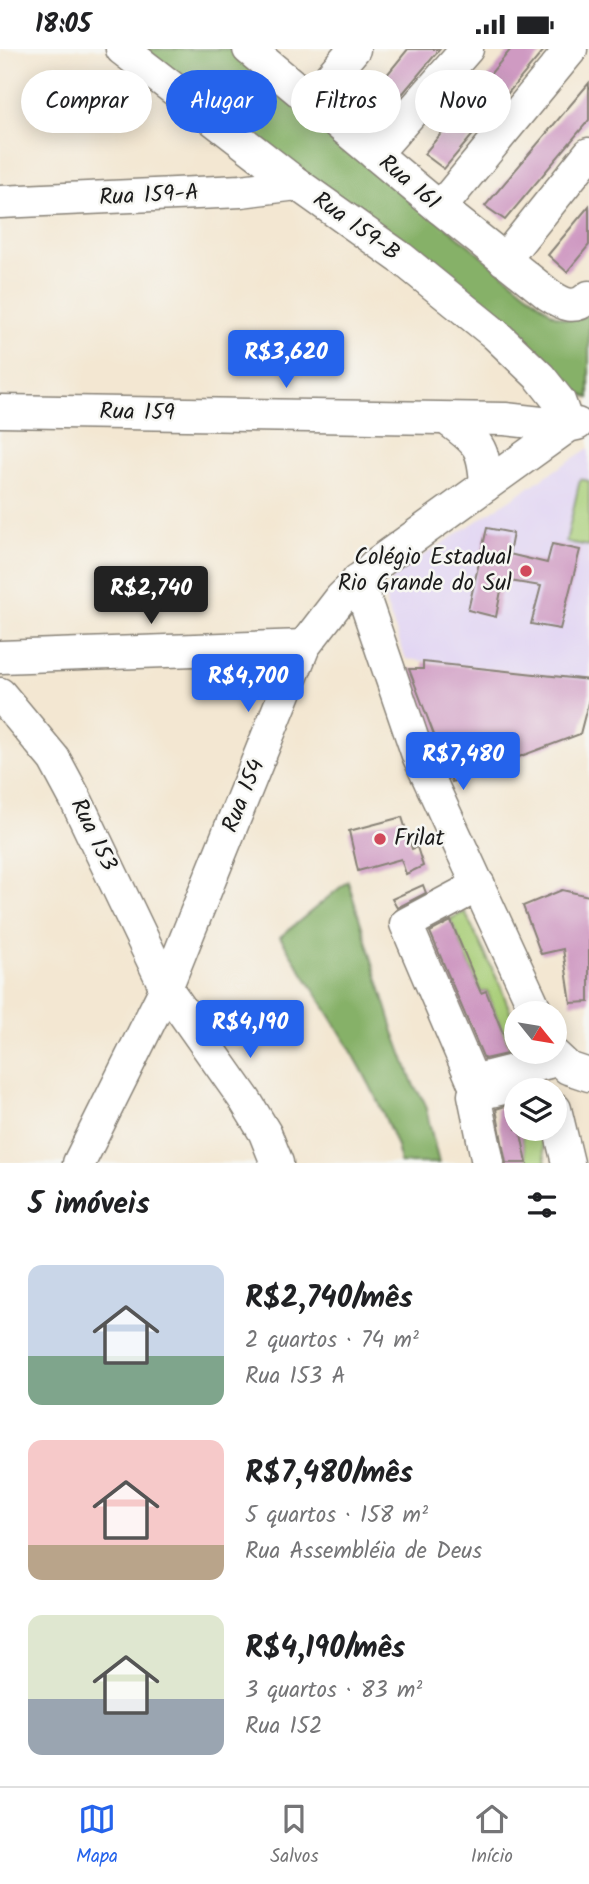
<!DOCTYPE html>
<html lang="pt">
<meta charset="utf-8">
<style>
:root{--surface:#fff;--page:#f6f6f6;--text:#202124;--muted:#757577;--line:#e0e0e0;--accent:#2563eb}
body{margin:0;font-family:Kalam,sans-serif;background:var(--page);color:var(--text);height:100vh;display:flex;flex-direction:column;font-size:26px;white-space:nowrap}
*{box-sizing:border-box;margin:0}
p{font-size:23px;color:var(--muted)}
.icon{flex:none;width:38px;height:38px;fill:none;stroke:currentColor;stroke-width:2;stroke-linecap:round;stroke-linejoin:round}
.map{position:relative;height:1114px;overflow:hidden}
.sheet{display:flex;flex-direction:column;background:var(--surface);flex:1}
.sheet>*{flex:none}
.banner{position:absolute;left:21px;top:21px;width:548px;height:63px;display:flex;gap:14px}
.needle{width:46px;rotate:120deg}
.buttons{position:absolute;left:504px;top:952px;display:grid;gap:14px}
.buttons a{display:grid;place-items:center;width:63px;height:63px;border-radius:50%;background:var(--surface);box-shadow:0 4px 18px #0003;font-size:35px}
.price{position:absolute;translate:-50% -60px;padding:0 16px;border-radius:7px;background:var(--accent);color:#fff;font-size:23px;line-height:46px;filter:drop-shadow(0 2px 4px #0008)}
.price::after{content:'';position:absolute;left:50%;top:42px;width:21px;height:16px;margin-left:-10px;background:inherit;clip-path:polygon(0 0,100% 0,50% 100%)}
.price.current{background:#222;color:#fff}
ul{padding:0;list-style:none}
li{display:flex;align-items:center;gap:21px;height:175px;padding:0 28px}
li span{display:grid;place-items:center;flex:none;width:196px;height:140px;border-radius:14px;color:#555}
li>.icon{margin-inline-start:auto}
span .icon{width:84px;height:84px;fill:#fffc;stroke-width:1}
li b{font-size:30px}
h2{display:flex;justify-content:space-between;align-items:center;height:84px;padding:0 28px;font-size:30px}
.chip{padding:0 24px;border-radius:32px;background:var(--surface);box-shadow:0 4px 18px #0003;font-size:24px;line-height:63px}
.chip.current{background:var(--accent);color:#fff}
.status{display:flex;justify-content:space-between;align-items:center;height:49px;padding:0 35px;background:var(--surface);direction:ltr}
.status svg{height:19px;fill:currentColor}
.tabs{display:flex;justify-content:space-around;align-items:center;height:98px;border-top:2px solid var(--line);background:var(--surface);font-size:19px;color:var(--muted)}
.tabs a{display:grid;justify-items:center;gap:4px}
.tabs .current{color:var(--accent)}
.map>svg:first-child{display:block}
</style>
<div class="status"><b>18:05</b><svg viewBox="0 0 49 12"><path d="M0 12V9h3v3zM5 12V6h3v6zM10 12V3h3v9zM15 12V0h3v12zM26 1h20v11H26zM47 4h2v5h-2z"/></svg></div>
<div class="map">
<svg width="589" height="1114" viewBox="0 0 589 1114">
<rect width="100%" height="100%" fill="#f6f6f2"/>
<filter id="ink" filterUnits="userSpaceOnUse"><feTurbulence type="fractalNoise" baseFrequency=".0143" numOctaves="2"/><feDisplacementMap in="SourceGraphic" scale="14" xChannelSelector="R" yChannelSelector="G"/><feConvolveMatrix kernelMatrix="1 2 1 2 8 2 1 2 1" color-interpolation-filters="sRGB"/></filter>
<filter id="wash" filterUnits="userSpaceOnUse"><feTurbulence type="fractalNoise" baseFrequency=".00686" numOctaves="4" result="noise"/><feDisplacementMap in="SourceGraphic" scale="28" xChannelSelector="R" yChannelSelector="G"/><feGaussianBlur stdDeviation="1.57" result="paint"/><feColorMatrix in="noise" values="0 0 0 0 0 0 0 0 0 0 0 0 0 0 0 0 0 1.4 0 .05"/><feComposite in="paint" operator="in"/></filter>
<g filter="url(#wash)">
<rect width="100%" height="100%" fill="#f3e7d2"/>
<polygon fill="#e1d4f3" points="589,399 589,631 406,610 386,555 387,540 394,526"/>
<g fill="#a9ce78" stroke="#62754a" stroke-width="2">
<polygon points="580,430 589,432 589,497 566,493"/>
<polygon points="465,863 500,936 516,978 516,1003 526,1003 514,1013 487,942 481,944 450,870"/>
<polygon points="520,1080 539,1080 546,1114 527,1114"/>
</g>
<g fill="#86b168" stroke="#516642" stroke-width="2">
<path d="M 142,0 L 230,0 L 553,265 C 566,271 576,273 589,265 L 589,349 L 568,338 Z"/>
<path d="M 348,832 L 394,983 L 414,1037 L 424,1052 L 439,1114 L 399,1114 C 400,1101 394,1090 389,1078 C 362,1011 319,950 280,888 Z"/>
</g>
<g id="blocks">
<g fill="#cf9ac2">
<polygon points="408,0 440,0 383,68 364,54"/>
<polygon points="511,0 545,0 444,120 424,105"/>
<polygon points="589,34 589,71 505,171 485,157"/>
<polygon points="589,157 589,196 567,223 548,206"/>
<polygon points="487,479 513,484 509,505 547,514 552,495 580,501 560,580 531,575 541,537 503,531 496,568 468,561"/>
<polygon points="423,613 589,631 589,650 580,685 452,733 409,620 423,620"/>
<polygon points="402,768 412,800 417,798 423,817 406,825 401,810 358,822 349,782"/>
<polygon points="423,836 426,844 397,859 392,850"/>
<polygon points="562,841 589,847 589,953 571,954 563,900 541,905 523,857"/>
<polygon points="451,872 481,944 486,942 511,1004 484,1010 430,883"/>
<polygon points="515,1054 516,1080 520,1080 527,1114 506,1114 496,1060"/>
</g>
</g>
</g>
<g filter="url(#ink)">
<use href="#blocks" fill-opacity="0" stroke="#888277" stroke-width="2"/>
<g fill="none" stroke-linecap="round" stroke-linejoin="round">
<defs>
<g id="minor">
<path d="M 249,0 L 440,159 L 549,246 C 564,256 575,261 589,248"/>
<polyline points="310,52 354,0"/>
<polyline points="375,105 467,0"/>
<polyline points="0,153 241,142 297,135"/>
<polyline points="440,159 571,0"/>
<polyline points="504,211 589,105"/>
<polyline points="0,362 505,370 568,377 559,352 540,328 495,285 401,209 297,135 122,0"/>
<path d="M 447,370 C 478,393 484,397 486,436"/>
<polyline points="358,531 418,706 537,964"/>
<polyline points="0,608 304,597"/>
<polyline points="0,645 54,710 76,751 166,939 245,1051 265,1084 277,1114"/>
<polyline points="479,836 406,875 473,1032 549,1013"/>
<polyline points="551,1003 568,1019 589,1026"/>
<polyline points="555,1060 568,1114"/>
<polyline points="79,1114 166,939 304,597 341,549 375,516 568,377 577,375"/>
<polyline points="488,1114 474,1046 508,1038"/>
</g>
</defs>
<use href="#minor" stroke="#888277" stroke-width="35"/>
<use href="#minor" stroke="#fff" stroke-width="32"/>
</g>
</g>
<g fill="#d1495b" stroke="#f6f6f2" stroke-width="2.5">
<circle cx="526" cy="522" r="7"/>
<circle cx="380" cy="790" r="7"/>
</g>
<g text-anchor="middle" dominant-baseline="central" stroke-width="5" stroke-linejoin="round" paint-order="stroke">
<g font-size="23" fill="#1c1c1c" stroke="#f6f6f2">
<text transform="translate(409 134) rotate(40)">Rua 161</text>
<text transform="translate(149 147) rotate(-3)">Rua 159-A</text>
<text transform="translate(356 178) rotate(36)">Rua 159-B</text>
<text transform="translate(137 364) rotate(1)">Rua 159</text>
<text transform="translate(244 747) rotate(-68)">Rua 154</text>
<text transform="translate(93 786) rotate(64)">Rua 153</text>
</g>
<g font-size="23" fill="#1c1c1c" stroke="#f6f6f2" text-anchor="end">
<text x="512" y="509">Colégio Estadual<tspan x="512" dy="26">Rio Grande do Sul</tspan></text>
<text x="394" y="790" text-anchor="start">Frilat</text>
</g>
</g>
</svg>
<div class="buttons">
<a><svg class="needle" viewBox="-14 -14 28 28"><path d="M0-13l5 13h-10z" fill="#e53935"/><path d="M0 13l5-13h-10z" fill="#757577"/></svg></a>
<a><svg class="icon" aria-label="layers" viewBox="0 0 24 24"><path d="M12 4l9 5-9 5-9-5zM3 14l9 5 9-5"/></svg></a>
</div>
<b class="price" style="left:286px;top:341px">R$3,620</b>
<b class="price current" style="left:151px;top:577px">R$2,740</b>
<b class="price" style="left:248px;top:665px">R$4,700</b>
<b class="price" style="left:463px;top:743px">R$7,480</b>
<b class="price" style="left:250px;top:1011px">R$4,190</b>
<div class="banner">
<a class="chip">Comprar</a>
<a class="chip current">Alugar</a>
<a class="chip">Filtros</a>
<a class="chip">Novo</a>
</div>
</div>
<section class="sheet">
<h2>5 imóveis<svg class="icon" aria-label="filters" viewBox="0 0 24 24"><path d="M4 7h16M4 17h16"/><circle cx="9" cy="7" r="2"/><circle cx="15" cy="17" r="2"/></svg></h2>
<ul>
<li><span style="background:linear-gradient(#c9d6e8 65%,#7fa58c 0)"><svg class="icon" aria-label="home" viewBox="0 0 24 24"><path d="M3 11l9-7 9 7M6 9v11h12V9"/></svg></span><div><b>R$2,740/mês</b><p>2 quartos · 74 m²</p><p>Rua 153 A</p></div></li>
<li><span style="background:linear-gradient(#f6c9c9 75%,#b9a48a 0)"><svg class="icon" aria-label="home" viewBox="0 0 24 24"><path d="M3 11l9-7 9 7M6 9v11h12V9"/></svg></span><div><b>R$7,480/mês</b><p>5 quartos · 158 m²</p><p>Rua Assembléia de Deus</p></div></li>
<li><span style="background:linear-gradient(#dfe7d0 60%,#9aa5b1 0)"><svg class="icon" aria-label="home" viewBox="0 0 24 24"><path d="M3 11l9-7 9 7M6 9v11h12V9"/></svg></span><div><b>R$4,190/mês</b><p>3 quartos · 83 m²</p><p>Rua 152</p></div></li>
</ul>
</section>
<nav class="tabs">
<a class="current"><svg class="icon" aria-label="map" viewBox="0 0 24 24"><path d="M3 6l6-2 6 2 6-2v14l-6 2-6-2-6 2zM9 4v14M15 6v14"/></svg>Mapa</a>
<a><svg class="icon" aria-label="saved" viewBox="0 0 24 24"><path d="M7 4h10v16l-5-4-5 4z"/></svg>Salvos</a>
<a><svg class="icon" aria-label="home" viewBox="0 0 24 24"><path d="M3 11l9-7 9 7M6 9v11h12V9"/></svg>Início</a>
</nav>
